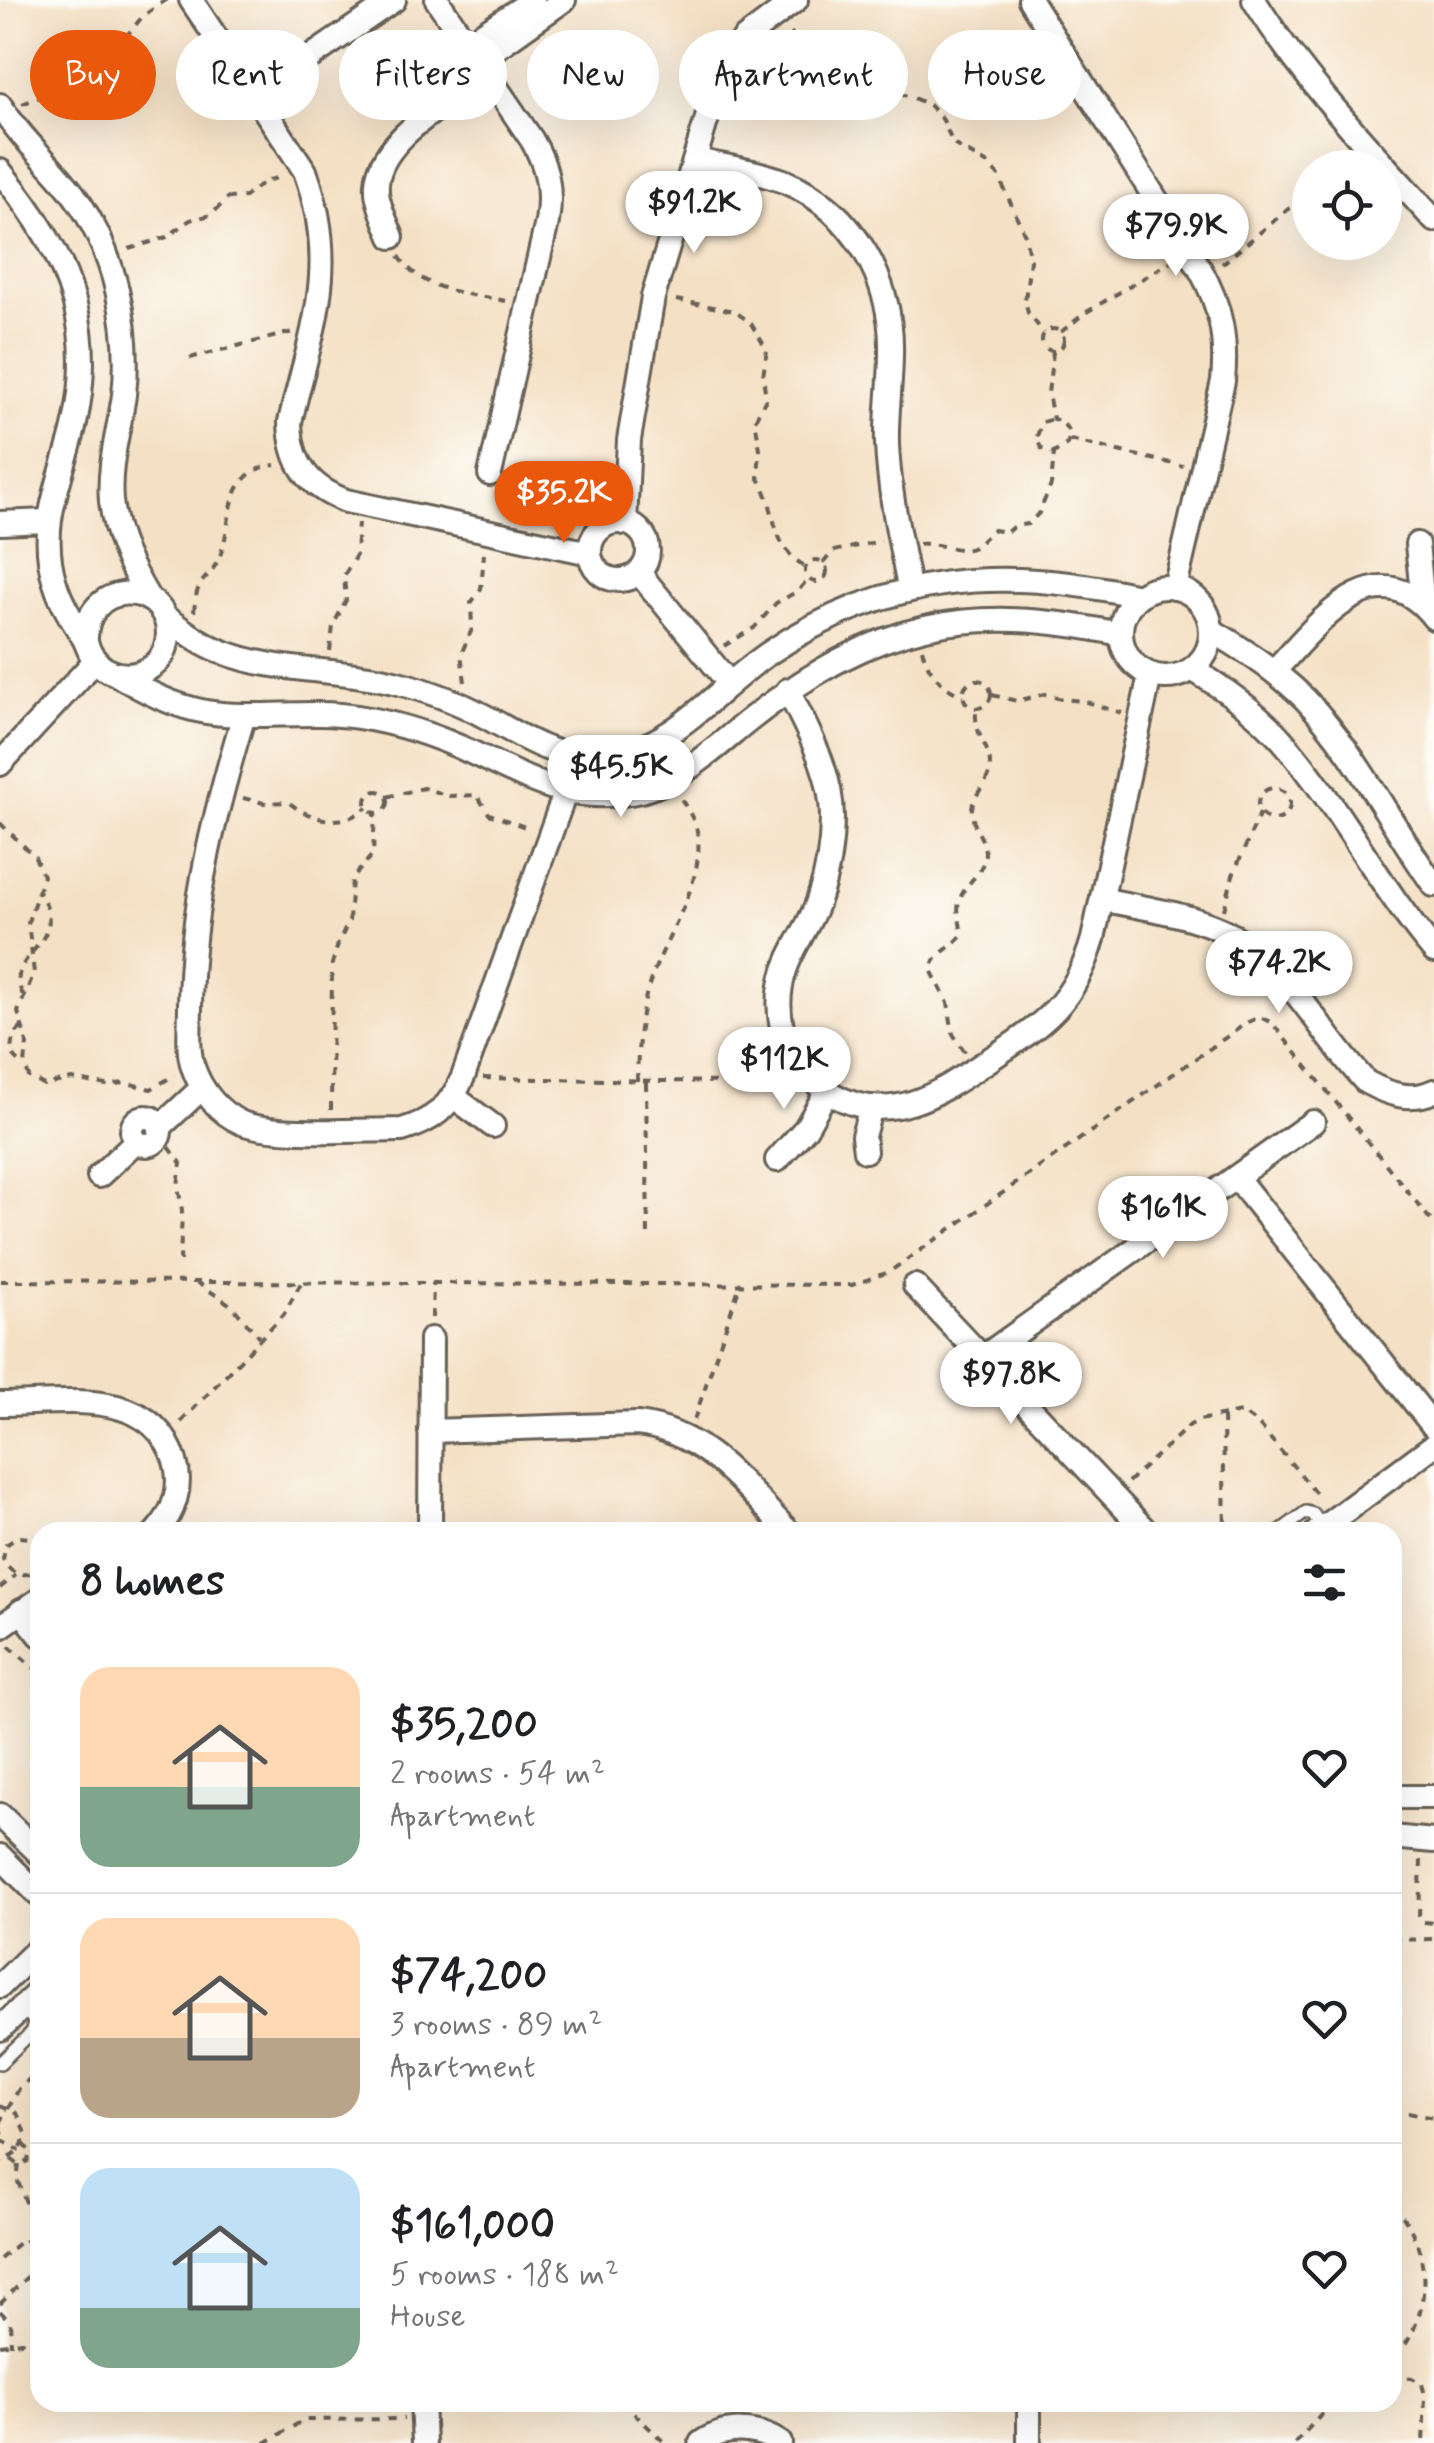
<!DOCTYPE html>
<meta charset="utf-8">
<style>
:root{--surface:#fff;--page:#f6f6f6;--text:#202124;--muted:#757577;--line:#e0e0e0;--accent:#ea580c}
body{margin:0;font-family:Mynerve,sans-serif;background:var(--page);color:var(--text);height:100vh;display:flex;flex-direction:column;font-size:38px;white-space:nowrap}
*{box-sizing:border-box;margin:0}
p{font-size:32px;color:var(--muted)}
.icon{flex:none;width:55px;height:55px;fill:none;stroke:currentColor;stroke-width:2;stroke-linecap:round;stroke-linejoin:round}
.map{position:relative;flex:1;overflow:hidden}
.drawer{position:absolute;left:30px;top:1522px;width:1372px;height:890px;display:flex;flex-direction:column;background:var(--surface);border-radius:30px;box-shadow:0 10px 40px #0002}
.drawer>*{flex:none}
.top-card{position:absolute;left:30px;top:30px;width:1375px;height:90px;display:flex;gap:20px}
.buttons{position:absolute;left:1292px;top:150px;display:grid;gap:20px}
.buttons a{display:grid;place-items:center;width:110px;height:110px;border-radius:50%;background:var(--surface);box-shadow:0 10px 40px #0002;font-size:50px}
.price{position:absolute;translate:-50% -85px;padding:0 22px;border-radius:35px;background:#fff;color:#222;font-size:32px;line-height:65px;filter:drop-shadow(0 2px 5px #0008)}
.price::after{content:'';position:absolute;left:50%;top:60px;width:30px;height:22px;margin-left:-15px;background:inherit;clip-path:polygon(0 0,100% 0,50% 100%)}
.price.on{background:var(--accent);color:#fff}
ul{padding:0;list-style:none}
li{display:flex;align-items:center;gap:30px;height:250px;padding:0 50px}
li+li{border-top:2px solid var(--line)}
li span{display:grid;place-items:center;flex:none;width:280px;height:200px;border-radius:30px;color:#555}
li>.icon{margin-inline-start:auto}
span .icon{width:120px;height:120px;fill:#fffc;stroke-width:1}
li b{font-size:42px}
h2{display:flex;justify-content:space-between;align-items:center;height:120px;padding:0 50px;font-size:42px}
.pill{padding:0 35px;border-radius:45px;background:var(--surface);box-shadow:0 10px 40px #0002;font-size:35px;line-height:90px}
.pill.on{background:var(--accent);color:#fff}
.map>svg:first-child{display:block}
</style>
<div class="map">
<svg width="1434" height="2443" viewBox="0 0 1434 2443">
<rect width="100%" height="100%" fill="#fdfcf7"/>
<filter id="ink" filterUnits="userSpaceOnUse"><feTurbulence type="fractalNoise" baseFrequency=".01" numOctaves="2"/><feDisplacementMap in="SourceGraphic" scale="20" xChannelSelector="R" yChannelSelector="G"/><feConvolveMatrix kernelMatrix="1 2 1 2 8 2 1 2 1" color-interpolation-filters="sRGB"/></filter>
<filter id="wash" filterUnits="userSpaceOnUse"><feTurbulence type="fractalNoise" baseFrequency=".0048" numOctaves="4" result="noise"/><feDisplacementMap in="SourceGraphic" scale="40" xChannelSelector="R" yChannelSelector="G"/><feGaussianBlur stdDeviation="2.25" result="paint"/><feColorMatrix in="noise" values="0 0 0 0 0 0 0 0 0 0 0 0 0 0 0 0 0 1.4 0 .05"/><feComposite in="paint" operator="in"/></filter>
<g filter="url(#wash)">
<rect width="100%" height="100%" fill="#f4e0c4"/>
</g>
<g filter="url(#ink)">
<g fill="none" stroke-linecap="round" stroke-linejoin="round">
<defs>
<g id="lane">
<polyline points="1279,1532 1306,1512 1313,1514 1323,1528"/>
<polyline points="0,2063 33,2031 34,2020 22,2008"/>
</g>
<g id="street">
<path d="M 191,0 L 305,171 C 340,266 312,329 290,422 C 291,463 308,487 346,501 L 590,553"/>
<path d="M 437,0 L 532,140 C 548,167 552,192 547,222 L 490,474"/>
<path d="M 1030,0 L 1200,269 C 1221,306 1227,339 1223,381 L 1175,588"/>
<path d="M 1254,0 C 1304,81 1370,149 1434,220"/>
<polyline points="467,44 533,0"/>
<polyline points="312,56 394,0"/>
<polyline points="478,61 564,0"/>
<path d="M 0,105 C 17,133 42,156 63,181 C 89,211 108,251 117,290 C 125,324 128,360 124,395 C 119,431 108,464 111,501 C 115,537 131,569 149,599"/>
<path d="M 697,160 C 726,167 758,171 786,182 C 854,211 893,281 891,353 C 891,384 886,414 887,444 C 889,493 900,540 909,587"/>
<path d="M 0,171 C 73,260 102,336 68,450 C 54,496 40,535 55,583 C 61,603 72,620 83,637 C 87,643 88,651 93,657 C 106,677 134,680 153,666 C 163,658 168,646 168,633 C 166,578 83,580 86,642"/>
<path d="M 392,237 C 387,224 378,206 377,192 C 372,141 452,100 487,74"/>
<circle cx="619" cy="551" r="29"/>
<polyline points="0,523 47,521"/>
<polyline points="625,523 629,440 653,297 720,75 744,39 796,0"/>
<polyline points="1417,544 1423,604"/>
<polyline points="639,573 729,683"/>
<circle cx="1166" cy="632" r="45"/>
<path d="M 165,617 C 183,630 201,644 223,652 C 276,673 339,668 394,682 C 426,690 457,701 486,717 C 520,735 550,757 591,757 C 669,757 710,693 769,653 C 887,573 1003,566 1139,596"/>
<path d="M 1211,630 C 1245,650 1277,671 1305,699 C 1357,753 1390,824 1434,885"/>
<path d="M 1192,669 C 1225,689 1256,711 1282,740 C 1339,805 1378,885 1434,951"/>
<path d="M 1274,671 C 1316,627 1375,543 1434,618"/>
<path d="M 116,674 C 144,691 173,706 206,712 C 256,720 307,709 358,717 C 397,723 437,736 473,753 C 529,779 566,803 631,793 C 679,785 715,747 752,718 C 876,622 967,602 1120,634"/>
<path d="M 788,690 C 808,732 832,771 832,818 C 832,846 827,875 818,901 C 810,925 793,946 785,970 C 769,1019 789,1069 832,1094 C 892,1129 944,1090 992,1058 C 1045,1023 1075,1002 1093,939 L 1150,675"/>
<path d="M 244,715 C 215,811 191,905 190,1006 C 190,1026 187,1049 193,1067 C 201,1091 219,1113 242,1123 C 276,1136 362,1130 402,1130 C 433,1121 450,1107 463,1077 L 565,793"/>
<polyline points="0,764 95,661"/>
<path d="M 1102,899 C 1141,908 1186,913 1222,930 C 1287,961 1318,1032 1366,1082 C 1388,1094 1410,1102 1434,1091"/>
<polyline points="454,1097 493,1126"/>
<circle cx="146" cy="1131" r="14"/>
<polyline points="160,1127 202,1088"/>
<polyline points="865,1151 863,1136 871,1107"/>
<polyline points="777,1160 806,1128 827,1091"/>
<polyline points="99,1176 136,1141"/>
<polyline points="1236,1177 1434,1427"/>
<polyline points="915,1286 1147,1532"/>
<polyline points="982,1358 1313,1122"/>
<path d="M 0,1404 C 63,1404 151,1385 175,1461 C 183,1487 174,1513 156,1532"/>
<path d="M 430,1431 L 637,1424 C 707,1432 743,1486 789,1532"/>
<polyline points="430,1532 431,1339"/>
<polyline points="1317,1532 1434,1445"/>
<polyline points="21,1611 40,1635"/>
<polyline points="0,1627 40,1599"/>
<polyline points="1392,1797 1434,1797"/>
<polyline points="0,1815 40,1854"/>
<polyline points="1392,1837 1434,1841"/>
<polyline points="0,1856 40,1896"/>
<polyline points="0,1986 40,1947"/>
<polyline points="0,2029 40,1990"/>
<polyline points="422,2402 424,2443"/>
<path d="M 701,2443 C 725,2426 756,2427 780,2443"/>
<polyline points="1029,2443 1029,2402"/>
</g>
</defs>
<use href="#lane" stroke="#686157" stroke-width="16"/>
<use href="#street" stroke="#686157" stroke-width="28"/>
<g stroke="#686157" stroke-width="4" stroke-dasharray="8 8" stroke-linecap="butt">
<polyline points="791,33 825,67 854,74 880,91 909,96 929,105 943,120 953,144 988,164 998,175 1025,235 1030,261 1025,300 1028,313 1044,333"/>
<polyline points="352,55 393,119"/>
<polyline points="22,104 57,91 71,80 94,49 123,40 143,16 166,0"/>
<polyline points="129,249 167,237 190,220 211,215 228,198 245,197 265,181 281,177"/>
<path d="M 399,256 C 422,292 467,293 506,301"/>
<polyline points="1222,264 1292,206"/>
<path d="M 676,300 L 734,311 L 750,322 L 767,350 L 763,376 L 766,399 L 755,420 L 760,449 L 758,477 C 779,510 767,544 806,567"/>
<circle cx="1053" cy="340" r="11"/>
<polyline points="1061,332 1085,313 1170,262"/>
<path d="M 1053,352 L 1048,393 L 1053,419 C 1066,422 1072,432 1067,444 L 1054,453 L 1042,449 L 1036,439 L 1042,422 L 1053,419"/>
<polyline points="190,358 293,332"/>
<polyline points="1070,440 1183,466"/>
<path d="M 919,544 C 937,542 961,553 972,548 C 980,544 986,535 993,530 L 1007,532 L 1014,526 L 1028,524 L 1039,513 L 1051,485 L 1054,453"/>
<circle cx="816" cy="571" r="11"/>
<polyline points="823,563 834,551 881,541"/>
<path d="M 194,612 C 197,573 206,586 219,558 C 234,525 222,471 275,465"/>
<polyline points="724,646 754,628 776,603 798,591 808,579"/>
<path d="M 922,649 C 928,672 941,687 963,696"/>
<polyline points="330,651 333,626 346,600 344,576 356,555 358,523"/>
<circle cx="977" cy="694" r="14"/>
<polyline points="465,682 461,654 472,629 471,603 481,589 484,554"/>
<polyline points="992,695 1017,701 1045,694 1061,699 1083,701 1122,713"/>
<circle cx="1274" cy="804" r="16"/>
<circle cx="377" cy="802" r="11"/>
<polyline points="387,797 423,788 449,796 477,795 489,814 531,829"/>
<path d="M 243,798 L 264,803 L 288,802 C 311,820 343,829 367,807"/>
<polyline points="0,823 35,857 43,876 28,922 34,973 18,1012 27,1043 25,1065 29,1077 44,1085 72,1079 106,1085 127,1083 151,1089 175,1075"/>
<polyline points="1224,910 1233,875 1260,813"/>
<path d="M 23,995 C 0,953 76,945 38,891"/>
<path d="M 22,1027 C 8,1039 7,1057 25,1065"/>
<path d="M 965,1052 L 953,1034 L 948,1003 L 931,970 C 936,951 950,950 961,936 C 962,923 955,912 960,899 C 966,881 985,873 985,852 C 984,836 970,825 972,808 C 974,793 989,784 990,767 C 991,745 974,739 976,709"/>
<polyline points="483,1078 789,1083"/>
<path d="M 637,1081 C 638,1048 639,1014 650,982 C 665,937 703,887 698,837 C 697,823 687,808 679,796"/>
<polyline points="646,1082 648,1237"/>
<polyline points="331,1110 332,964 338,944 349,921 352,879 373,854 375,813"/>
<polyline points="169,1147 181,1163 178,1186 182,1210 180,1261"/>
<polyline points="0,1281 852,1285 889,1272 1248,1022 1260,1017 1272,1023 1434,1224"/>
<polyline points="196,1282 231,1305 259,1337"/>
<polyline points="432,1318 433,1283"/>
<polyline points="1223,1417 1225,1532"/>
<polyline points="694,1420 741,1282"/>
<polyline points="181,1422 284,1314 301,1283"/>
<polyline points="1128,1482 1190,1425 1199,1420 1241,1412 1259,1425 1321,1499"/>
<path d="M 40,1546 L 32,1538 L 18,1537 L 6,1545 L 3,1559 C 9,1572 18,1577 32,1573 L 40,1565"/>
<polyline points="0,1588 16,1575"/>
<polyline points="9,1646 40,1673"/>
<polyline points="1421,1860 1419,1915 1423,1922 1434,1923"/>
<polyline points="1392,1940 1434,1939"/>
<polyline points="0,2106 17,2113 26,2133 20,2151 0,2163"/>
<polyline points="1392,2110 1434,2118"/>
<polyline points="0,2123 19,2089 40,2069"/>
<polyline points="0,2127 3,2136 0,2140"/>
<polyline points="1,2140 20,2151"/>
<polyline points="11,2159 19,2165 28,2161 30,2152 24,2144"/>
<polyline points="19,2165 17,2179 34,2223 25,2242"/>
<path d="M 1392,2204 C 1434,2246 1434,2319 1392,2361"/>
<polyline points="0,2259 20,2242 30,2243 40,2256"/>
<polyline points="0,2304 40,2264"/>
<polyline points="0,2311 10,2322 11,2345"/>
<polyline points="0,2345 21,2342 40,2332"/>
<polyline points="1392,2376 1412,2378 1422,2384 1425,2395 1423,2443"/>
<polyline points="622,2402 665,2443"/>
<polyline points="265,2443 304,2420 404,2419"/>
<polyline points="1295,2443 1333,2402"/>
</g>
<use href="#lane" stroke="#fff" stroke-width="11"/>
<use href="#street" stroke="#fff" stroke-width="22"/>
</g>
</g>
</svg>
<div class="buttons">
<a><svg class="icon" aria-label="locate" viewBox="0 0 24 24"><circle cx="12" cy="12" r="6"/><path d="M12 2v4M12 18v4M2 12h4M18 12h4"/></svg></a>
</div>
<b class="price" style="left:694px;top:256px">$91.2K</b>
<b class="price" style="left:1176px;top:279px">$79.9K</b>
<b class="price on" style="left:564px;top:546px">$35.2K</b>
<b class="price" style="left:621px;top:820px">$45.5K</b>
<b class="price" style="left:1279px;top:1016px">$74.2K</b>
<b class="price" style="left:784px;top:1112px">$112K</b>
<b class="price" style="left:1163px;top:1261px">$161K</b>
<b class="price" style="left:1011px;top:1427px">$97.8K</b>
<div class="top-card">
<a class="pill on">Buy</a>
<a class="pill">Rent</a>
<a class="pill">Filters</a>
<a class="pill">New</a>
<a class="pill">Apartment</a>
<a class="pill">House</a>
</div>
<section class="drawer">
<h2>8 homes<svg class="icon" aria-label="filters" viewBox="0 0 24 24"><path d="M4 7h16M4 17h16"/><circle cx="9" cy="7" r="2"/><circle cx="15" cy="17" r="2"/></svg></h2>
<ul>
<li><span style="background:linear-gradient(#ffd9b3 60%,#7fa58c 0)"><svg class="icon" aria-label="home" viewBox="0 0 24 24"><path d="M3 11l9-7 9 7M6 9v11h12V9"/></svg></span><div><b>$35,200</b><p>2 rooms · 54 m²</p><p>Apartment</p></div><svg class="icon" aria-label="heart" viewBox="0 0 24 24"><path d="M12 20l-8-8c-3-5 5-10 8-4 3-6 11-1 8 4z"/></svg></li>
<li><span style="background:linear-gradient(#ffd9b3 60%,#b9a48a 0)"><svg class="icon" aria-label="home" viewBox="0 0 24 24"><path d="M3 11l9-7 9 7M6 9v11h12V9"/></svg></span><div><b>$74,200</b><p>3 rooms · 89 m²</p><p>Apartment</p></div><svg class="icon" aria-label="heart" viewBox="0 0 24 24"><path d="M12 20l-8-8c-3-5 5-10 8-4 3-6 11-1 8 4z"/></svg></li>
<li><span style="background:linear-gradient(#bfe0f5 70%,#7fa58c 0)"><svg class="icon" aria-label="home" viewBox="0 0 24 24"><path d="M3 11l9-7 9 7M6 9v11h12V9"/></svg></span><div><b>$161,000</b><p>5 rooms · 188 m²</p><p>House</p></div><svg class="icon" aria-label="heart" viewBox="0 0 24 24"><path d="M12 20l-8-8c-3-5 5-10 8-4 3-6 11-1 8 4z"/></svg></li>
</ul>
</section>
</div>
